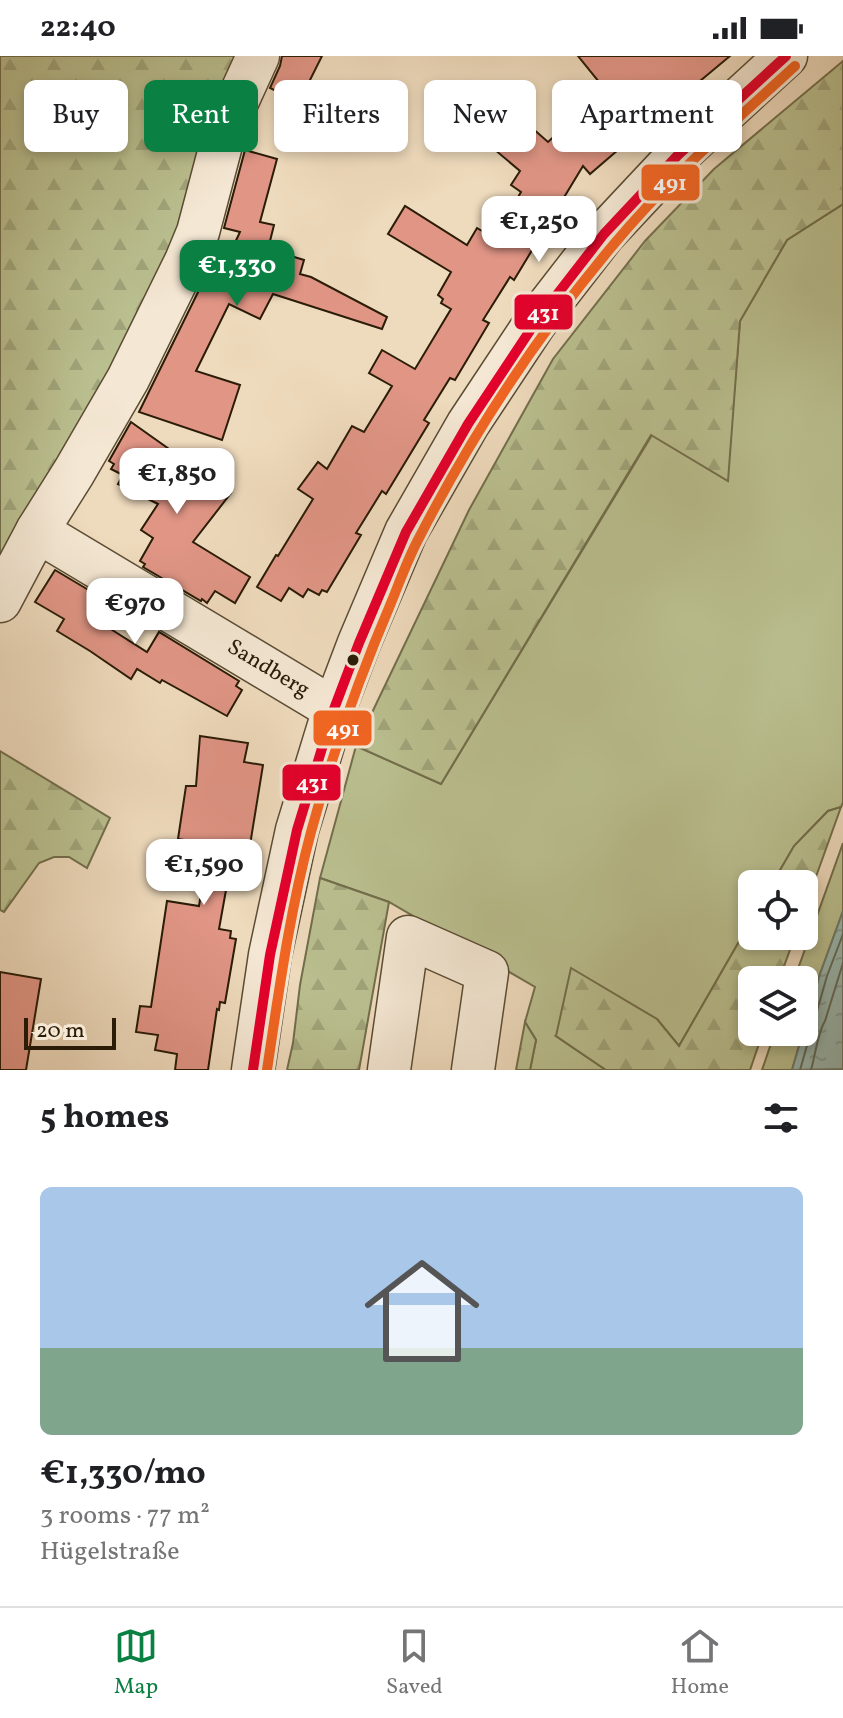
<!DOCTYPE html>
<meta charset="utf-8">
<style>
:root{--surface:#fff;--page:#f6f6f6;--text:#202124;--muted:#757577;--line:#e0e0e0;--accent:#0b8043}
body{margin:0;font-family:Vollkorn,serif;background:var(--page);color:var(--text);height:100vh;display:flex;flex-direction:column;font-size:30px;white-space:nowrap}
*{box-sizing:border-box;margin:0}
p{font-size:26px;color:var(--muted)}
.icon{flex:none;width:44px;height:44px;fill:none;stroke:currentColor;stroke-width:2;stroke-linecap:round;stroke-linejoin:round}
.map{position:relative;height:1014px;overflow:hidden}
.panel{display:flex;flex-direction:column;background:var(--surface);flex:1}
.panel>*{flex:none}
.banner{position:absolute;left:24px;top:24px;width:796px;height:72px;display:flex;gap:16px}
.buttons{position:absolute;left:738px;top:814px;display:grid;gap:16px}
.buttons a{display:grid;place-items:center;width:80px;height:80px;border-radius:12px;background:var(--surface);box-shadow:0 4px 12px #0003;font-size:40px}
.scale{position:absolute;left:24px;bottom:20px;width:92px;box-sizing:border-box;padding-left:8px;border:4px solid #2a1c07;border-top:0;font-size:22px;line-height:28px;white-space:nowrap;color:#2a1c07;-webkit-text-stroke:6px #f4e7d3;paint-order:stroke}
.price{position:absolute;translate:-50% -68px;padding:0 18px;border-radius:16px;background:#fff;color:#222;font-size:26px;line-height:52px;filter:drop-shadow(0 2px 4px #0008)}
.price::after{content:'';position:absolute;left:50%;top:48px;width:24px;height:18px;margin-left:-12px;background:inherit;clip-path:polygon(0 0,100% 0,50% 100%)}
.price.active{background:var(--accent);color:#fff}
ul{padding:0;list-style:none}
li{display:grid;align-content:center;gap:16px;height:424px;padding:0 40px}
li span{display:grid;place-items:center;height:248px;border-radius:12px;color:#555}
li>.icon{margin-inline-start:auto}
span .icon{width:144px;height:144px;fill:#fffc;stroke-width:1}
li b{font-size:34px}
h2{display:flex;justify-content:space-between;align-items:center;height:96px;padding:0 40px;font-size:34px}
.chip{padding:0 28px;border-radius:12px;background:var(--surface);box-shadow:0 4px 12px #0003;font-size:28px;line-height:72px}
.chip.active{background:var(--accent);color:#fff}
.status{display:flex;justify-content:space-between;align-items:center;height:56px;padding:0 40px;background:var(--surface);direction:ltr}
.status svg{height:22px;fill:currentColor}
.dock{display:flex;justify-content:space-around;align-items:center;height:112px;border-top:2px solid var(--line);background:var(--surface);font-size:22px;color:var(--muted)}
.dock a{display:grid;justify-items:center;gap:4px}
.dock .active{color:var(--accent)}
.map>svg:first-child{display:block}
</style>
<div class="status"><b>22:40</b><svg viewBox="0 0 49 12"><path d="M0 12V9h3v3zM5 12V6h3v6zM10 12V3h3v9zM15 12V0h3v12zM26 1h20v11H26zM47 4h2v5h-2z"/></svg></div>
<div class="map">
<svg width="843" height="1014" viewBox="0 0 843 1014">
<defs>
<pattern id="forest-firs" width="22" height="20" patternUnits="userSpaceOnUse" patternTransform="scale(2)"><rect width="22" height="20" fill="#babf8f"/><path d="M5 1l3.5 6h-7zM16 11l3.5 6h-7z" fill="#a0a47a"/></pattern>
<pattern id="water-ripples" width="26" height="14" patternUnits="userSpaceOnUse" patternTransform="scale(2)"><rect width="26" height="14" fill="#99bab3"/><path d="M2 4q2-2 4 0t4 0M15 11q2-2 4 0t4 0" fill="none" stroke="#849f98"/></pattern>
</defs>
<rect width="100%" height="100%" fill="#eedabc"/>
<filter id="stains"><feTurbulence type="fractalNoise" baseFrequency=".0025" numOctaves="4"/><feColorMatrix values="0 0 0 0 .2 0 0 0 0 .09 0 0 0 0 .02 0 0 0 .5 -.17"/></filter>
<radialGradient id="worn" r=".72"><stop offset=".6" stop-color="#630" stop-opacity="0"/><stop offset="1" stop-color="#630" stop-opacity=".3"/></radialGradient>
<g fill="#babf8f" stroke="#726e4b" stroke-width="2">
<polygon points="843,148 843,746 841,751 828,755 794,790 772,828 752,828 752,863 679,990 657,963 556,980 606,1014 530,1014 536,984 525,966 535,931 389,846 320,822 356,690 441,728 652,379 727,424 740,265 787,184"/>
<polygon points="843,787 843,855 820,918 804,972 804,924 794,924"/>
<polygon points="775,976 803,976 792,1014 762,1014"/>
</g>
<g fill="url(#forest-firs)" stroke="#726e4b" stroke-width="2">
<polygon points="0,0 237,0 205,64 183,172 0,525"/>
<polygon points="843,5 843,148 787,184 740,265 728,425 651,379 441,728 356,690 469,454 553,303 645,185 714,113"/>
<polygon points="0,695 110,762 87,812 69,801 54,801 39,807 4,856 0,854"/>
<polygon points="841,751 804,854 804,828 772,828 794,790 828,755"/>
<polygon points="320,822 389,846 359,1014 287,1014 293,987 300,929"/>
<polygon points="752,863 752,880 795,880 779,924 752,924 752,976 763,976 750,1014 606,1014 556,980 571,912 657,963 679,990"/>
<polygon points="525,966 536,984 530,1014 516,1014"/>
</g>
<polygon fill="url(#water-ripples)" stroke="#6d7b6e" stroke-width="2" points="843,855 843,1013 792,1014 820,918"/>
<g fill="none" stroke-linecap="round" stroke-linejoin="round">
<g stroke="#626b5d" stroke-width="2">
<polyline points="800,1014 810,979 808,970 815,962 827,920 843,878"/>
<path d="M 811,1014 C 815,1000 818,976 825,965 L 843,907"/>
</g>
</g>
<g fill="#e09585" stroke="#2a1c07" stroke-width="2">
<polygon points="282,0 322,0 299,46 270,32 280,10"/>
<polygon points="578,0 730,0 682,40 680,37 675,41 674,39 638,71 640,75 590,118 583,110 514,224 510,221 483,264 489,267 455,324 450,322 424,364 429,367 386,438 382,435 356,477 361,479 327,536 322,534 319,539 308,533 303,541 289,532 281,545 257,531 276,499 278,500 313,443 298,433 318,406 327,413 352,370 364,376 392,330 369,317 382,294 415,313 451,253 441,247 443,243 438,239 451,216 388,178 405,150 467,189 477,172 494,182 521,136 511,129 520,115 488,88 515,57 548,86 559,76 567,85 610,50 602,41 608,37"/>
<polygon points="245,94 277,103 260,166 274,169 268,193 304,204 300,218 311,221 387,261 382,273 273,238 260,263 229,248 196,315 240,329 222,384 139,356 203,226 206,220 217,225 240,176 224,172"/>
<polygon points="131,366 231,437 193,486 250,521 235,547 215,535 207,547 202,543 201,545 143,511 145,508 140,505 153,482 141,474 158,448 118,428 123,419 111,413 114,408 109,405"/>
<polygon points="55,514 112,548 109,553 114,557 106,570 147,596 159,576 239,625 236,630 242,634 227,660 162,624 160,627 137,613 131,623 90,595 57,575 64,563 35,546"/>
<polygon points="200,680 248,687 244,706 263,709 244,826 228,823 219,873 231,875 230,882 236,883 225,947 220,946 219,954 217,953 208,1014 175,1014 177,998 155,994 158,979 136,976 140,950 151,951 167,845 199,850 209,788 178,783 186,730 196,730"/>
<polygon points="0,916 41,923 26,1014 0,1014"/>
</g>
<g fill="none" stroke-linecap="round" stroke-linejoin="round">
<defs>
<g id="minor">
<polyline points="37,475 334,653"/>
<polyline points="0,545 37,475 74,416 128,323 186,205 198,176 226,70 258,0"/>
<polyline points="253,1014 270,899 297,774 334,653 359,587 406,476 468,368 535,267 604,178 678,99 786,0"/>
<polyline points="389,1014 408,881 487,916 473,1014"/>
</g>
</defs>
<use href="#minor" stroke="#5b4c34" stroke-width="45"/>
<use href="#minor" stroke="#f4e7d3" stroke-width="42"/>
<defs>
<polyline id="bus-1" points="253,1014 270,899 297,774 334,653 359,587 406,476 468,368 535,267 604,178 678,99 786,0"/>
<path id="bus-2" d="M 267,1014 C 279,934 290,854 311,776 C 332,698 359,622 391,547 C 400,525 408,502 420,480 C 473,377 539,277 614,188 C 668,123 733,67 795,10"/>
</defs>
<use href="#bus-1" stroke="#f4e7d3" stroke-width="16"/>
<use href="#bus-2" stroke="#f4e7d3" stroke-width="16"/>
<use href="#bus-1" stroke="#e4002b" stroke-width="10"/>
<use href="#bus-2" stroke="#f26522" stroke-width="10"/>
</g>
<circle fill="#2a1c07" stroke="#f4e7d3" stroke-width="3" cx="353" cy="604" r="7"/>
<g text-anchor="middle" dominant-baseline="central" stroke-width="8" stroke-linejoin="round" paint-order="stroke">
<g font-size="22" fill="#2a1c07" stroke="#f4e7d3">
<text transform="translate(268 613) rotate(31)">Sandberg</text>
</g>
</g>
<g stroke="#f4e7d3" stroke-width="3">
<rect x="640" y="107" width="61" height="39" rx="8" fill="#f26522"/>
<rect x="513" y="237" width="61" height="38" rx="8" fill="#e4002b"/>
<rect x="312" y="653" width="61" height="38" rx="8" fill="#f26522"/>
<rect x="281" y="707" width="61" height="39" rx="8" fill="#e4002b"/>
</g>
<g font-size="22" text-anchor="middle" font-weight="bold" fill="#fff">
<text x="670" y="134">491</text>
<text x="543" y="264">431</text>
<text x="343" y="680">491</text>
<text x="312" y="734">431</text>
</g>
<rect width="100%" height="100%" filter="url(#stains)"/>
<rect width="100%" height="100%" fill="url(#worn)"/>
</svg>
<div class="buttons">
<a><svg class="icon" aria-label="locate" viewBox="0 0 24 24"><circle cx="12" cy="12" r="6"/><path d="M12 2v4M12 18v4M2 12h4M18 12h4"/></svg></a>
<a><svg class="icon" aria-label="layers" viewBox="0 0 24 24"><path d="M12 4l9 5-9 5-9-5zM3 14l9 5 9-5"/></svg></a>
</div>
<div class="scale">20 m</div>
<b class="price" style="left:539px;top:208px">€1,250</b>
<b class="price active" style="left:237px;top:252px">€1,330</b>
<b class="price" style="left:177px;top:460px">€1,850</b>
<b class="price" style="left:135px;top:590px">€970</b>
<b class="price" style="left:204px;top:851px">€1,590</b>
<div class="banner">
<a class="chip">Buy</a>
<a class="chip active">Rent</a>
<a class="chip">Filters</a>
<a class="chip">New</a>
<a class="chip">Apartment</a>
</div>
</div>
<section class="panel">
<h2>5 homes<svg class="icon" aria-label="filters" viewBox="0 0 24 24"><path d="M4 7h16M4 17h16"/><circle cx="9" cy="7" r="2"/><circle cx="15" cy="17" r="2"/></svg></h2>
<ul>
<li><span style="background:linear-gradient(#a9c7e8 65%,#7fa58c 0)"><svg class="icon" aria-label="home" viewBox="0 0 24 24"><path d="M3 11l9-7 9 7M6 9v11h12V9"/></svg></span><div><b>€1,330/mo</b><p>3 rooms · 77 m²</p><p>Hügelstraße</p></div></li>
</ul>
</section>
<nav class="dock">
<a class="active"><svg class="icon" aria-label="map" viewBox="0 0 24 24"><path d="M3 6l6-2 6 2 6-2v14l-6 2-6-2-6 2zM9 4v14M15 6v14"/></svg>Map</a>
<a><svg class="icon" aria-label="saved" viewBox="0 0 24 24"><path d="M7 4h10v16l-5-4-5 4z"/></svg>Saved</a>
<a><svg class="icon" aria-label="home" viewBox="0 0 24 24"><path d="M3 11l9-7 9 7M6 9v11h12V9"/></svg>Home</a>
</nav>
